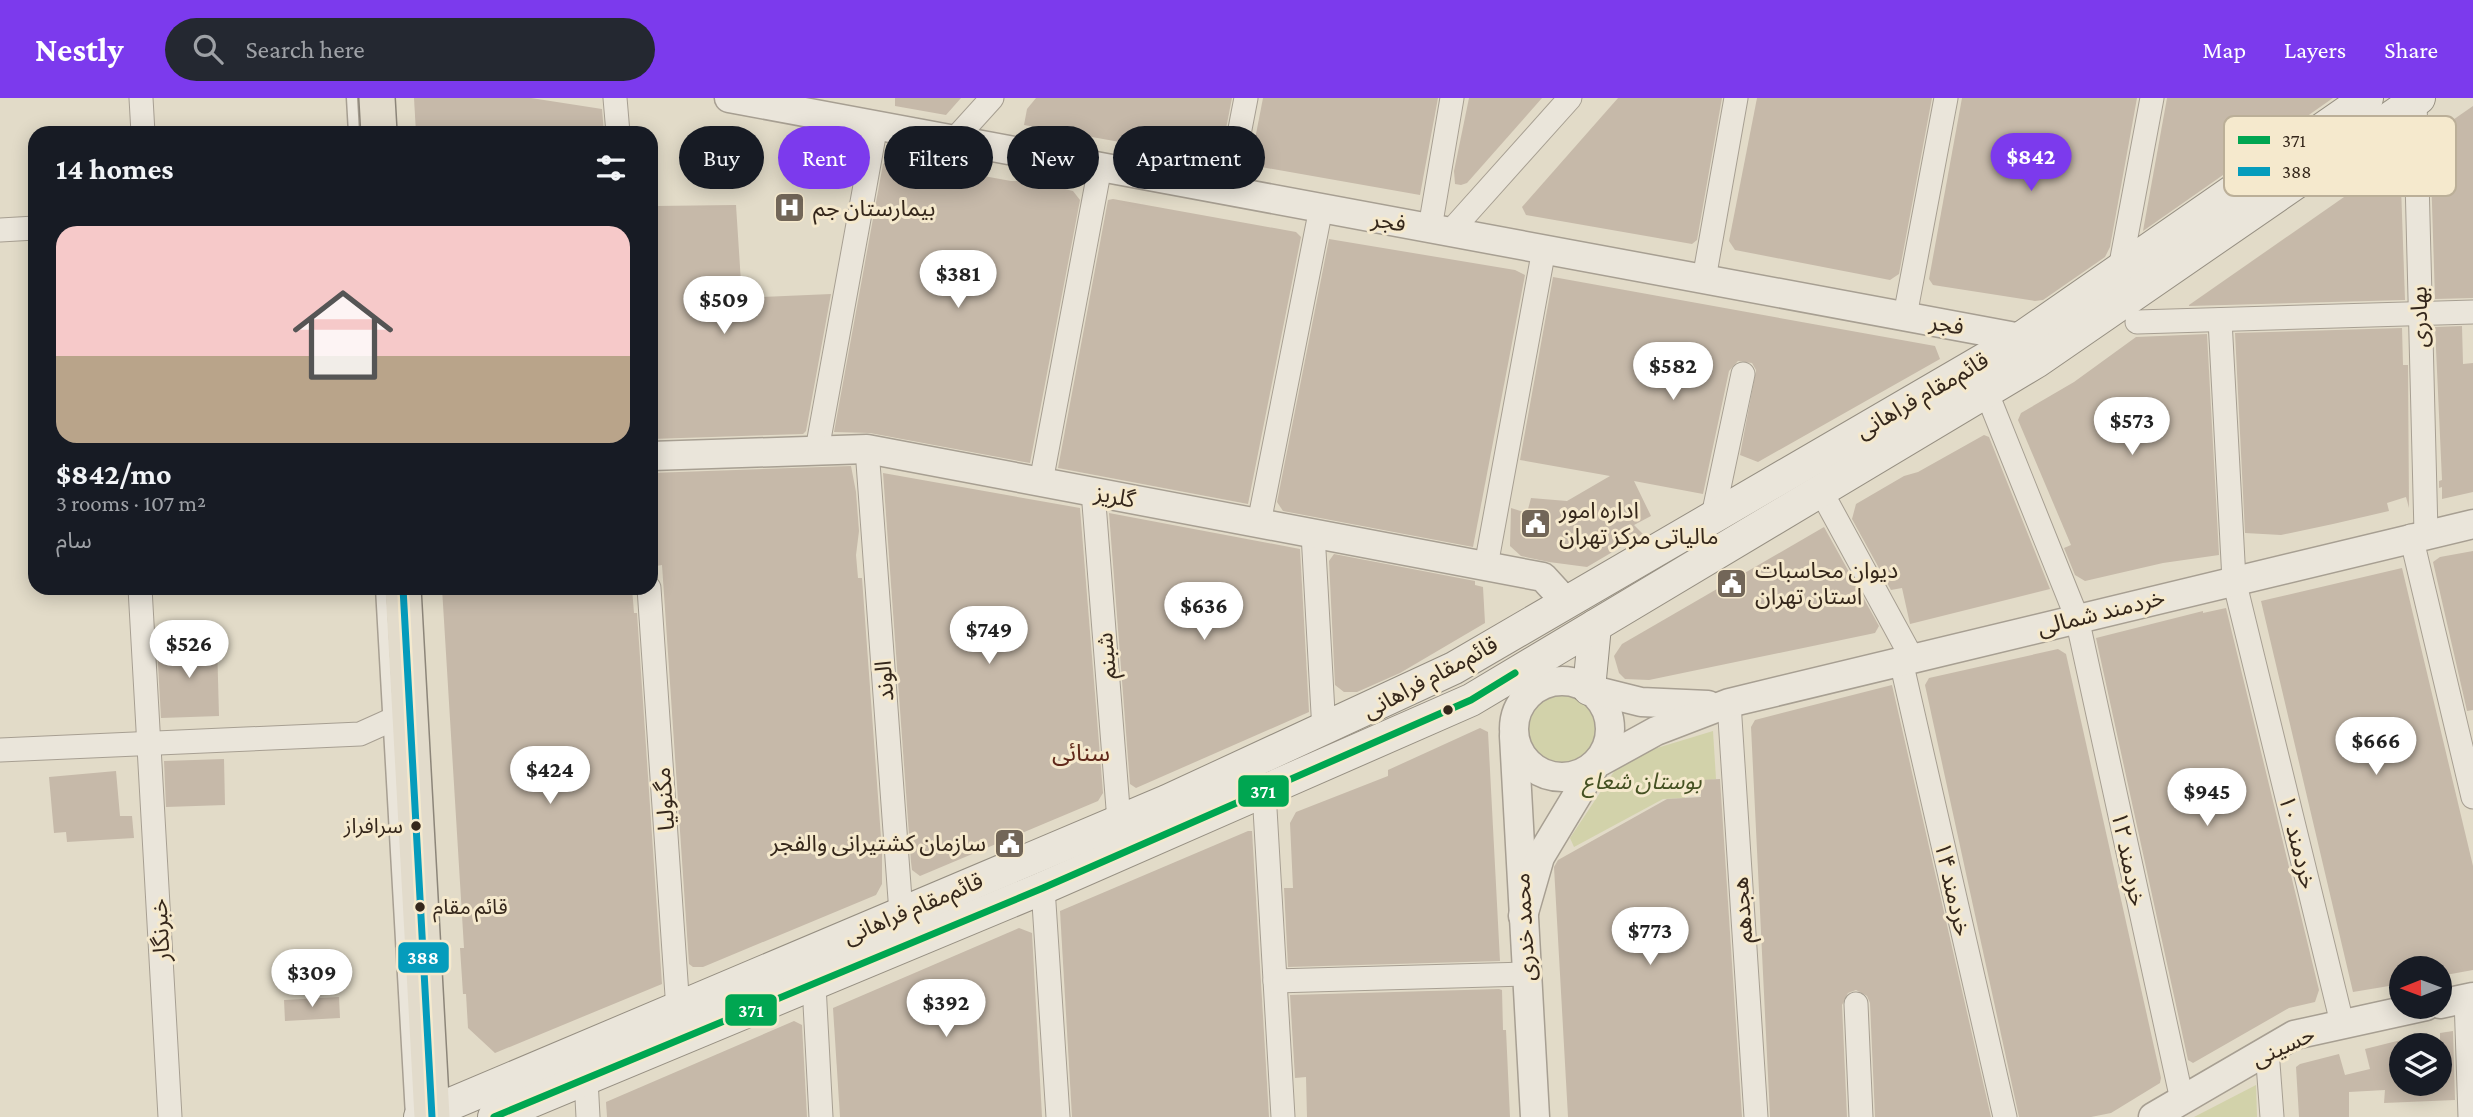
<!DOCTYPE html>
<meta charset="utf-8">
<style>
:root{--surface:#171b24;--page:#242831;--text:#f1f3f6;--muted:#9ea1a6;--accent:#7c3aed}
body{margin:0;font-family:"Crimson Pro","Noto Sans Arabic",serif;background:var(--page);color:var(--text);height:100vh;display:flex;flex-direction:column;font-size:26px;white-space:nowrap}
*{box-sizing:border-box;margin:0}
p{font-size:23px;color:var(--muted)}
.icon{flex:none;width:38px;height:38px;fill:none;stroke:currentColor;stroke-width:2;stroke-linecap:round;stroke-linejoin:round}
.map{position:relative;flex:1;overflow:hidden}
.drawer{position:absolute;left:28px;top:28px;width:630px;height:469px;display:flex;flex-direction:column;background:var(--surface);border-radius:21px;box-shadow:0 4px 18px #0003}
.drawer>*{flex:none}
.guide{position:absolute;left:679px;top:28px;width:665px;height:63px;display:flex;gap:14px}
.needle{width:46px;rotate:269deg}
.buttons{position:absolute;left:2389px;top:858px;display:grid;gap:14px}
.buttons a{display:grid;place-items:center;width:63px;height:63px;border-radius:50%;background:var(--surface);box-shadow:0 4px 18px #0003;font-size:35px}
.price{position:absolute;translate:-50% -60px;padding:0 16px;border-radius:24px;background:#fff;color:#222;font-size:23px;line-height:46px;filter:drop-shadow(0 2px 4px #0008)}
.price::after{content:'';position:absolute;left:50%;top:42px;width:21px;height:16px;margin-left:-10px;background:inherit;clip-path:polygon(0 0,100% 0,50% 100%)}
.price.active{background:var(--accent);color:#fff}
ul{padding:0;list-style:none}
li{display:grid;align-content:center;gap:14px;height:371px;padding:0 28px}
li span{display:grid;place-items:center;height:217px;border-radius:21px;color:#555}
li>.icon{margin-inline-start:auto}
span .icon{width:126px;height:126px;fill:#fffc;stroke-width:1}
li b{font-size:30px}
h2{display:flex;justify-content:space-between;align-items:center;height:84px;padding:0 28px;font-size:30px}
.chip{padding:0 24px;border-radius:32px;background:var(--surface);box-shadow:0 4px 18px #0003;font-size:24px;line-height:63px}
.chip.active{background:var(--accent);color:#fff}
header{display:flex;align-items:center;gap:42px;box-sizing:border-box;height:98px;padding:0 35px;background:var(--accent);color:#fff}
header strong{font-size:33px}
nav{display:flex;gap:38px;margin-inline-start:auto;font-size:24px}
.search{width:490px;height:63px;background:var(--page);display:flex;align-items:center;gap:18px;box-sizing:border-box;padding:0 24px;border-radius:38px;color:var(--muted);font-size:26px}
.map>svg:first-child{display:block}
</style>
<header>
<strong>Nestly</strong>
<div class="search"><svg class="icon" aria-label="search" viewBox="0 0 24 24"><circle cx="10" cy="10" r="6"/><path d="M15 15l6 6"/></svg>Search here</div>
<nav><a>Map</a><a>Layers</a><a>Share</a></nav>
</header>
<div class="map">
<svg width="2473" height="1019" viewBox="0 0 2473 1019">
<rect width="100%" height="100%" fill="#e2dbc8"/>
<g fill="#d2d2aa">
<circle cx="1561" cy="634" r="39"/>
<polygon points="1713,633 1716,681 1685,687 1685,700 1663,701 1574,749 1570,740 1619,666 1634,657"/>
<polygon points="2256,987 2257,1019 2194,1019"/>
</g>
<g fill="#c6b9a9">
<polygon points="414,0 531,0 602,11 604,35 416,35"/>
<polygon points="895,0 961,0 946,17 895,8"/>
<polygon points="1036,0 1232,0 1221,56 1216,61 1024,27 1027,11"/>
<polygon points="1263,0 1438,0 1420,97 1250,67"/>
<polygon points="1469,0 1542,0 1467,85 1461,87 1455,86 1454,73"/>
<polygon points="1618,0 1722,0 1697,142 1692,146 1526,117 1522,109"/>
<polygon points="1757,0 1932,0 1899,176 1890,182 1735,152 1729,143"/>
<polygon points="1962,0 2137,0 2110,149 2105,159 2043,202 2035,203 1933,187 1929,181"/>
<polygon points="2167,0 2333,0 2143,133"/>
<polygon points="2473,8 2473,200 2435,201 2430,44 2437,33"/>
<polygon points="2400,60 2405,202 2189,208 2189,207"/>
<polygon points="890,61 1011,83 1033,83 1073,93 1080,102 1030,365 870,335 834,334 883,66"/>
<polygon points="1113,101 1296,134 1301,139 1248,406 1058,370 1108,102"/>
<polygon points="736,107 742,200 831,196 806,333 803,336 651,341 651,112 655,112 655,108"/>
<polygon points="1329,141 1515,172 1525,177 1473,449 1283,413 1277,404"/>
<polygon points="1553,179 1935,248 1940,261 1758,364 1740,357 1756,272 1752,265 1738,263 1729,273 1703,396 1634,383 1651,418 1634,427 1643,436 1587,469 1549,464 1521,458 1510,448 1511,410 1527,415 1531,400 1567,403 1610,378 1520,362"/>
<polygon points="2462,228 2463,266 2473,265 2473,394 2442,401 2442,389 2439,390 2439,383 2442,382 2435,229"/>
<polygon points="2402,230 2403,267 2408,267 2409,410 2406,399 2387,405 2389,413 2333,426 2281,437 2245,435 2235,235"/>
<polygon points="2207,236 2219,457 2163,465 2085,483 2075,477 2064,450 2071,447 2018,322 2021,315 2074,284 2136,239"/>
<polygon points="1984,337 1989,339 2050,491 1910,526 1902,490 1891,492 1852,421 1856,406 1904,378 1918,374"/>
<polygon points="851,368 856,394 859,433 856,457 858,480 862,480 882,753 882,786 876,797 703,869 693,869 689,866 662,467 656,468 651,375"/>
<polygon points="883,375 1080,410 1103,695 1098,703 920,778 912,772 911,764"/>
<polygon points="1109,415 1300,451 1309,614 1136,690 1130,686"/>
<polygon points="1824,429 1879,528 1875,535 1649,582 1625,581 1619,575 1614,558 1622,546"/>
<polygon points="2473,453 2473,612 2467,613 2433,464 2440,459"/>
<polygon points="1334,456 1475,483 1475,487 1483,489 1485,525 1400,575 1357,594 1344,594 1335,587 1329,463"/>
<polygon points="2402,470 2473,768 2473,872 2440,878 2440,870 2401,870 2401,886 2353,894 2261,503"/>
<polygon points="442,490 632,490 634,515 637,515 662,886 495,955 468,930 466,896 463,896 460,850 464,850"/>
<polygon points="2226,510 2319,892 2315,904 2289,910 2193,965 2188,962 2096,540 2203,513 2203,515"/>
<polygon points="217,544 219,618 161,620 157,548"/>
<polygon points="2058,551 2066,556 2161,980 2160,985 2111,1015 2091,1019 2019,1019 1925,587 1929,580"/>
<polygon points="1892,587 1991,1019 1875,1019 1870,905 1867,898 1856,892 1848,895 1842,907 1847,1019 1770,1019 1751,629 1755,622"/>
<polygon points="1480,630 1488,634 1500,863 1288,869 1284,790 1293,790 1290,725 1296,714 1388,678 1388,672"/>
<polygon points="224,661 225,707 166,709 164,663"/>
<polygon points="116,673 120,718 132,718 134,740 67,744 66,734 54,735 49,679"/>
<polygon points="1720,681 1742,1019 1568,1019 1554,769 1558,762 1667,701 1701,699 1700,682"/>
<polygon points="1248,733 1252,733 1269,1019 1072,1019 1060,813"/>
<polygon points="1019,830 1032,835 1042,1019 840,1019 833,910"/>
<polygon points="1499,891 1502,892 1503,932 1506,932 1510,1019 1307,1019 1306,979 1295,980 1290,897"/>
<polygon points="339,899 340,920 285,923 284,902"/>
<polygon points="794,923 802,927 807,1019 607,1019 606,1004"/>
<polygon points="2453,933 2455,1002 2384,1005 2385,992 2349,994 2349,1019 2299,1019 2296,969 2300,966 2339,956 2345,977 2370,971 2365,951 2401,942 2401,985 2440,985 2440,935"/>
</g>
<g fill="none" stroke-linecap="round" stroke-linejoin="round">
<defs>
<g id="service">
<polyline points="352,0 354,35"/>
<polyline points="381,490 411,1018"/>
</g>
<g id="minor">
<polyline points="141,0 143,35"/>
<polyline points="615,0 618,35"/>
<polyline points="2415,3 2426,435"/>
<polyline points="954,42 992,0"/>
<polyline points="1228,93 1246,0"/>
<polyline points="1430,130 1452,0"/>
<polyline points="0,132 35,130"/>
<polyline points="1450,134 1570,0"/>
<polyline points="2120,171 2152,0"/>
<polyline points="1704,181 1736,0"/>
<polyline points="1905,218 1946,0"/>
<polyline points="2220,222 2234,482 2342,925"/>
<polyline points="2137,224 2473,214"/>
<polyline points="1986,293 2077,520 2182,1002"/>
<polyline points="867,351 901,815"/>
<polyline points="817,352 876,27"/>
<polyline points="1041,384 1100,69"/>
<polyline points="1093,393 1119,723"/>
<polyline points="1822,395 1912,560"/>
<polyline points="1713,418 1743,276"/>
<polyline points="1259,425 1321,110"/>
<polyline points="1313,435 1324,633"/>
<polyline points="2411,438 2473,699"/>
<polyline points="1486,468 1544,151"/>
<polyline points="140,490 170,1019"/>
<polyline points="649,490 678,912"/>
<polyline points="1901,563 2005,1019"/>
<polyline points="1729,605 1756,1019"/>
<polyline points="0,652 360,636 389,623 410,604"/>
<polyline points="1264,694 1283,1019"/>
<polyline points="1043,790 1058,1019"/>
<polyline points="1275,883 1527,876"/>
<polyline points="814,887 821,1019"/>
<polyline points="2466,900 2470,1019"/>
<polyline points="1856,906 1861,1019"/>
<polyline points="2267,952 2272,1019"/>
<polyline points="586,981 588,1019"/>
</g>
<g id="tertiary">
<polyline points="729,0 2021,240 2028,251"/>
<polyline points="651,358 867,351 1543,479 1565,503"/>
<circle cx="1562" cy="631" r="48"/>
<polyline points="1589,591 1641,604 1708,607"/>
<polyline points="1514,638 1535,1019"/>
<polyline points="1523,818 1540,759 1596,666 1656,633 1729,605 2473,426"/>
<polyline points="2440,906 2473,899"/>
<polyline points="2153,1019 2294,937 2426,908"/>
</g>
<g id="secondary">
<polyline points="1589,591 1595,528"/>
<polyline points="420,1019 1167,703 1454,570 2021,240 2367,0"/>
<polyline points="494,1019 1043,790 1471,602 2036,264 2419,0"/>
</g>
<g id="primary">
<polyline points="377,0 379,35"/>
<polyline points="403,490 432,1019"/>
</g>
</defs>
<use href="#service" stroke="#a79f92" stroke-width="13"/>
<use href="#minor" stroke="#a79f92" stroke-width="25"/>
<use href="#tertiary" stroke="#a79f92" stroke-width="31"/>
<use href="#secondary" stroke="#968f82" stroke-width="34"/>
<use href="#primary" stroke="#8c8579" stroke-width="38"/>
<use href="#service" stroke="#eae5da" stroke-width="10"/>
<use href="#minor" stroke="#eae5da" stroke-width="23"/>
<use href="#tertiary" stroke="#eae5da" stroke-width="28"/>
<use href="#secondary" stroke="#eae5da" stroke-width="32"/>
<use href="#primary" stroke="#e2dbcb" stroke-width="35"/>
<defs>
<polyline id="bus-1" points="494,1019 1043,790 1471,602 1515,575"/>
<polyline id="bus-2" points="403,490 432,1019"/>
</defs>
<use href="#bus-1" stroke="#f5e9cd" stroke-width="12"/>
<use href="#bus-2" stroke="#f5e9cd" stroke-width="12"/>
<use href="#bus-1" stroke="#00a651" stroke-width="7"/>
<use href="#bus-2" stroke="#059cbc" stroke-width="7"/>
</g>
<defs>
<symbol id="hospital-square" viewBox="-11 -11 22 22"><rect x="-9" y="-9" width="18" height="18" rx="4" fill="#726658" stroke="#f5e9cd"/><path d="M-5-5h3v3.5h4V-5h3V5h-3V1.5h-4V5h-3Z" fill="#fff"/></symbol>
<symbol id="civic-square" viewBox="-11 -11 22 22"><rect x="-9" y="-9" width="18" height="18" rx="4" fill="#726658" stroke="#f5e9cd"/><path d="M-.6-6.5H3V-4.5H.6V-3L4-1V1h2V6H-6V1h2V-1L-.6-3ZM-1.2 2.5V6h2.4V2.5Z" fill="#fff"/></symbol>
</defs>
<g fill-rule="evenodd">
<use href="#hospital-square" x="772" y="92" width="35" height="35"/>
<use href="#civic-square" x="1518" y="408" width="35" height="35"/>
<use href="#civic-square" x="1714" y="468" width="35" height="35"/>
<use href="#civic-square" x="992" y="728" width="35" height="35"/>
</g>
<g fill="#35271b" stroke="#f5e9cd" stroke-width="2.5">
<circle cx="1448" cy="612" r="6"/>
<circle cx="416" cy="728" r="6"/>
<circle cx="420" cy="809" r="6"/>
</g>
<g text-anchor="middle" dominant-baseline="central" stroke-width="6" stroke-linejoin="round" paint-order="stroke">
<g font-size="21" fill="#35271b" stroke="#f5e9cd" text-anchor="end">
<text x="403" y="728">سرافراز</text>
<text x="433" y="809" text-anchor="start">قائم مقام</text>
</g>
<g font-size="23" fill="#35271b" stroke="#f5e9cd" text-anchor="start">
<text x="813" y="110">بیمارستان جم</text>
<text x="1559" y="412">اداره امور<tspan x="1559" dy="26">مالیاتی مرکز تهران</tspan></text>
<text x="1755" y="472">دیوان محاسبات<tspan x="1755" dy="26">استان تهران</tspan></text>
<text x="986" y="745" text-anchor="end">سازمان کشتیرانی والفجر</text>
</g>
<g font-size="23" fill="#35271b" stroke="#f5e9cd">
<text transform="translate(1389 123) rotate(10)">فجر</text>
<text transform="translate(2419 219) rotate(-91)">بهادری</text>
<text transform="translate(1947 226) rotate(10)">فجر</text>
<text transform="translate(1922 297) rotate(-30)">قائم‌مقام فراهانی</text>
<text transform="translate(1115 398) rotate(11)">گلریز</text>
<text transform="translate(2101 514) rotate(-14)">خردمند شمالی</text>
<text transform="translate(1106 558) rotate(-95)">شبنم</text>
<text transform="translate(1430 579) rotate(-28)">قائم‌مقام فراهانی</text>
<text transform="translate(884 583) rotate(-94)">الوند</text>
<text transform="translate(664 701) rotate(-94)">مگنولیا</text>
<text transform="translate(2298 744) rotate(76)">خردمند ۱۰</text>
<text transform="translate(2129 761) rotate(78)">خردمند ۱۲</text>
<text transform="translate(1953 791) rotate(77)">خردمند ۱۴</text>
<text transform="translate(913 810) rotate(-23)">قائم‌مقام فراهانی</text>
<text transform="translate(1742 812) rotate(-94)">هجدهم</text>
<text transform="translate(1524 829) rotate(-93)">محمد خدری</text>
<text transform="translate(160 832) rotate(-93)">خبرنگار</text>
<text transform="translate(2283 948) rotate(-25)">حسینی</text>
</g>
<g font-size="23" font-style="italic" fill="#455122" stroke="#f5e9cd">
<text x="1642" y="683">بوستان شعاع</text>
</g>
<g font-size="24" fill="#61291b" stroke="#f5e9cd">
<text x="1081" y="654">سنائی</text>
</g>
</g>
<rect x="2224" y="18" width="232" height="80" rx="10" fill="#f5e9cd" stroke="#bbaf98" stroke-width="2"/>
<rect x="2238" y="38" width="32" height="8" fill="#00a651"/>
<rect x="2238" y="69" width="32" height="9" fill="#059cbc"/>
<g font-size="19" fill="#35271b">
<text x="2282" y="49">371</text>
<text x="2282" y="80">388</text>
</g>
<g stroke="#f5e9cd" stroke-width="2.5">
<rect x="1237" y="676" width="53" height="34" rx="7" fill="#00a651"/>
<rect x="397" y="843" width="53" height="33" rx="7" fill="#059cbc"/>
<rect x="724" y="895" width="54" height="34" rx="7" fill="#00a651"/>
</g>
<g font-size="19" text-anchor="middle" font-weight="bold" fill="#fff">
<text x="1263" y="700">371</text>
<text x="423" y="866">388</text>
<text x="751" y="919">371</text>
</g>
</svg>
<div class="buttons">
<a><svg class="needle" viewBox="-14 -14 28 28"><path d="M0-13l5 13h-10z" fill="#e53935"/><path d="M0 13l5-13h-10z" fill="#9ea1a6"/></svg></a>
<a><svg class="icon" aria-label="layers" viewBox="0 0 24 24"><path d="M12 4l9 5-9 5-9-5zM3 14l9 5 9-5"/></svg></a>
</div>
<b class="price active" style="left:2031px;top:95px">$842</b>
<b class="price" style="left:958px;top:212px">$381</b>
<b class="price" style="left:724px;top:238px">$509</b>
<b class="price" style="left:1673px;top:304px">$582</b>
<b class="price" style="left:2132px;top:359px">$573</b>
<b class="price" style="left:1204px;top:544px">$636</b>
<b class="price" style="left:989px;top:568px">$749</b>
<b class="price" style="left:189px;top:582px">$526</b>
<b class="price" style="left:2376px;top:679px">$666</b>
<b class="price" style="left:550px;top:708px">$424</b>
<b class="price" style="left:2207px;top:730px">$945</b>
<b class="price" style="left:1650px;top:869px">$773</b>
<b class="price" style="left:312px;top:911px">$309</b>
<b class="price" style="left:946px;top:941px">$392</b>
<div class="guide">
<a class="chip">Buy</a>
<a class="chip active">Rent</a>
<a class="chip">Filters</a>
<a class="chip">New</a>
<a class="chip">Apartment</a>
</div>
<section class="drawer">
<h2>14 homes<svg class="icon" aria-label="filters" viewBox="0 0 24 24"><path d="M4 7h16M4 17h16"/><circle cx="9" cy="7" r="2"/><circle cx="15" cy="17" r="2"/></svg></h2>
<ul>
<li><span style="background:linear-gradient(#f6c9c9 60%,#b9a48a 0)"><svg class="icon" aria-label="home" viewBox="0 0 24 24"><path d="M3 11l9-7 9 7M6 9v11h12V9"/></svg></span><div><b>$842/mo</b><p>3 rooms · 107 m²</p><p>سام</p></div></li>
</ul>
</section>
</div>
